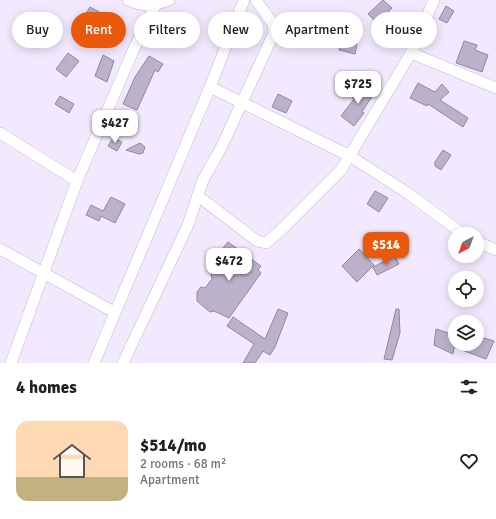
<!DOCTYPE html>
<meta charset="utf-8">
<style>
:root{--surface:#fff;--page:#f6f6f6;--text:#202124;--muted:#757577;--line:#e0e0e0;--accent:#ea580c}
body{margin:0;font-family:Signika,sans-serif;background:var(--page);color:var(--text);height:100vh;display:flex;flex-direction:column;font-size:15px;white-space:nowrap}
*{box-sizing:border-box;margin:0}
p{font-size:13px;color:var(--muted)}
.icon{flex:none;width:22px;height:22px;fill:none;stroke:currentColor;stroke-width:2;stroke-linecap:round;stroke-linejoin:round}
.map{position:relative;height:363px;overflow:hidden}
.side{display:flex;flex-direction:column;background:var(--surface);flex:1}
.side>*{flex:none}
.banner{position:absolute;left:12px;top:12px;width:472px;height:36px;display:flex;gap:8px}
.needle{width:26px;rotate:221deg}
.buttons{position:absolute;left:448px;top:227px;display:grid;gap:8px}
.buttons a{display:grid;place-items:center;width:36px;height:36px;border-radius:50%;background:var(--surface);box-shadow:0 2px 10px #0003;font-size:20px}
.price{position:absolute;translate:-50% -34px;padding:0 9px;border-radius:8px;background:#fff;color:#222;font-size:13px;line-height:26px;filter:drop-shadow(0 1px 2px #0008)}
.price::after{content:'';position:absolute;left:50%;top:24px;width:12px;height:9px;margin-left:-6px;background:inherit;clip-path:polygon(0 0,100% 0,50% 100%)}
.price.active{background:var(--accent);color:#fff}
ul{padding:0;list-style:none}
li{display:flex;align-items:center;gap:12px;height:100px;padding:0 16px}
li+li{border-top:1px solid var(--line)}
li span{display:grid;place-items:center;flex:none;width:112px;height:80px;border-radius:12px;color:#555}
li>.icon{margin-inline-start:auto}
span .icon{width:48px;height:48px;fill:#fffc;stroke-width:1}
li b{font-size:17px}
h2{display:flex;justify-content:space-between;align-items:center;height:48px;padding:0 16px;font-size:17px}
.chip{padding:0 14px;border-radius:18px;background:var(--surface);box-shadow:0 2px 10px #0003;font-size:14px;line-height:36px}
.chip.active{background:var(--accent);color:#fff}
.map>svg:first-child{display:block}
</style>
<div class="map">
<svg width="496" height="363" viewBox="0 0 496 363">
<rect width="100%" height="100%" fill="#f2e9fe"/>
<g fill="#bcb1ca" stroke="#92879f">
<polygon points="383,0 392,8 377,23 368,14"/>
<polygon points="446,6 454,11 447,23 439,19"/>
<polygon points="90,7 103,14 96,27 82,20"/>
<polygon points="30,35 39,39 35,48 26,44"/>
<polygon points="342,40 357,44 355,54 339,50"/>
<polygon points="464,41 477,45 475,50 488,55 482,72 456,63"/>
<polygon points="68,53 79,61 66,77 56,69"/>
<polygon points="103,55 114,61 107,82 95,76"/>
<polygon points="149,56 163,64 158,72 155,70 137,110 123,104 135,77"/>
<polygon points="418,83 435,92 442,84 449,92 440,100 468,118 463,127 428,104 427,106 410,98"/>
<polygon points="360,84 374,93 362,112 364,113 354,126 341,116 354,99 352,97"/>
<polygon points="278,94 292,101 286,113 272,107"/>
<polygon points="60,96 74,104 69,113 55,104"/>
<polygon points="113,138 122,142 117,151 108,146"/>
<polygon points="140,143 145,147 143,153 139,154 126,150"/>
<polygon points="443,150 451,155 441,170 435,166 435,162"/>
<polygon points="375,191 388,198 379,212 367,204"/>
<polygon points="111,197 125,204 115,223 101,216 99,221 86,215 91,205 103,211"/>
<polygon points="228,242 261,266 258,270 261,273 229,318 214,311 210,312 197,301 197,292 201,287 205,288 212,279 210,269 221,261 223,248"/>
<polygon points="359,249 374,265 357,282 342,266"/>
<polygon points="395,256 399,264 377,275 373,267"/>
<polygon points="278,309 288,313 275,347 270,355 263,351 255,363 243,363 254,344 227,326 233,317 265,339"/>
<polygon points="396,309 399,309 400,333 392,360 384,359"/>
<polygon points="436,329 455,335 455,344 477,344 477,336 494,341 486,359 454,347 453,354 434,345"/>
</g>
<g fill="none" stroke-linecap="round" stroke-linejoin="round">
<defs>
<g id="street">
<path d="M 128,0 C 143,7 154,6 169,0"/>
<polyline points="411,53 496,88"/>
<polyline points="210,87 350,156 409,194 463,234"/>
<polyline points="0,133 77,181"/>
<polyline points="198,196 257,241 266,243 279,232 341,170 411,53 434,0"/>
<polyline points="477,242 496,250"/>
<polyline points="0,249 114,312"/>
<polyline points="11,363 77,181 133,51 158,0"/>
<polyline points="94,363 210,87 244,0"/>
<polyline points="123,363 188,225 203,180 221,148 274,33 273,24 256,0"/>
</g>
</defs>
<use href="#street" stroke="#c2b7d1" stroke-width="12"/>
<use href="#street" stroke="#fff" stroke-width="11"/>
</g>
</svg>
<div class="buttons">
<a><svg class="needle" viewBox="-14 -14 28 28"><path d="M0-13l5 13h-10z" fill="#e53935"/><path d="M0 13l5-13h-10z" fill="#757577"/></svg></a>
<a><svg class="icon" aria-label="locate" viewBox="0 0 24 24"><circle cx="12" cy="12" r="6"/><path d="M12 2v4M12 18v4M2 12h4M18 12h4"/></svg></a>
<a><svg class="icon" aria-label="layers" viewBox="0 0 24 24"><path d="M12 4l9 5-9 5-9-5zM3 14l9 5 9-5"/></svg></a>
</div>
<b class="price" style="left:358px;top:105px">$725</b>
<b class="price" style="left:115px;top:144px">$427</b>
<b class="price active" style="left:386px;top:266px">$514</b>
<b class="price" style="left:229px;top:282px">$472</b>
<div class="banner">
<a class="chip">Buy</a>
<a class="chip active">Rent</a>
<a class="chip">Filters</a>
<a class="chip">New</a>
<a class="chip">Apartment</a>
<a class="chip">House</a>
</div>
</div>
<section class="side">
<h2>4 homes<svg class="icon" aria-label="filters" viewBox="0 0 24 24"><path d="M4 7h16M4 17h16"/><circle cx="9" cy="7" r="2"/><circle cx="15" cy="17" r="2"/></svg></h2>
<ul>
<li><span style="background:linear-gradient(#ffd9b3 70%,#c2b280 0)"><svg class="icon" aria-label="home" viewBox="0 0 24 24"><path d="M3 11l9-7 9 7M6 9v11h12V9"/></svg></span><div><b>$514/mo</b><p>2 rooms · 68 m²</p><p>Apartment</p></div><svg class="icon" aria-label="heart" viewBox="0 0 24 24"><path d="M12 20l-8-8c-3-5 5-10 8-4 3-6 11-1 8 4z"/></svg></li>
</ul>
</section>
